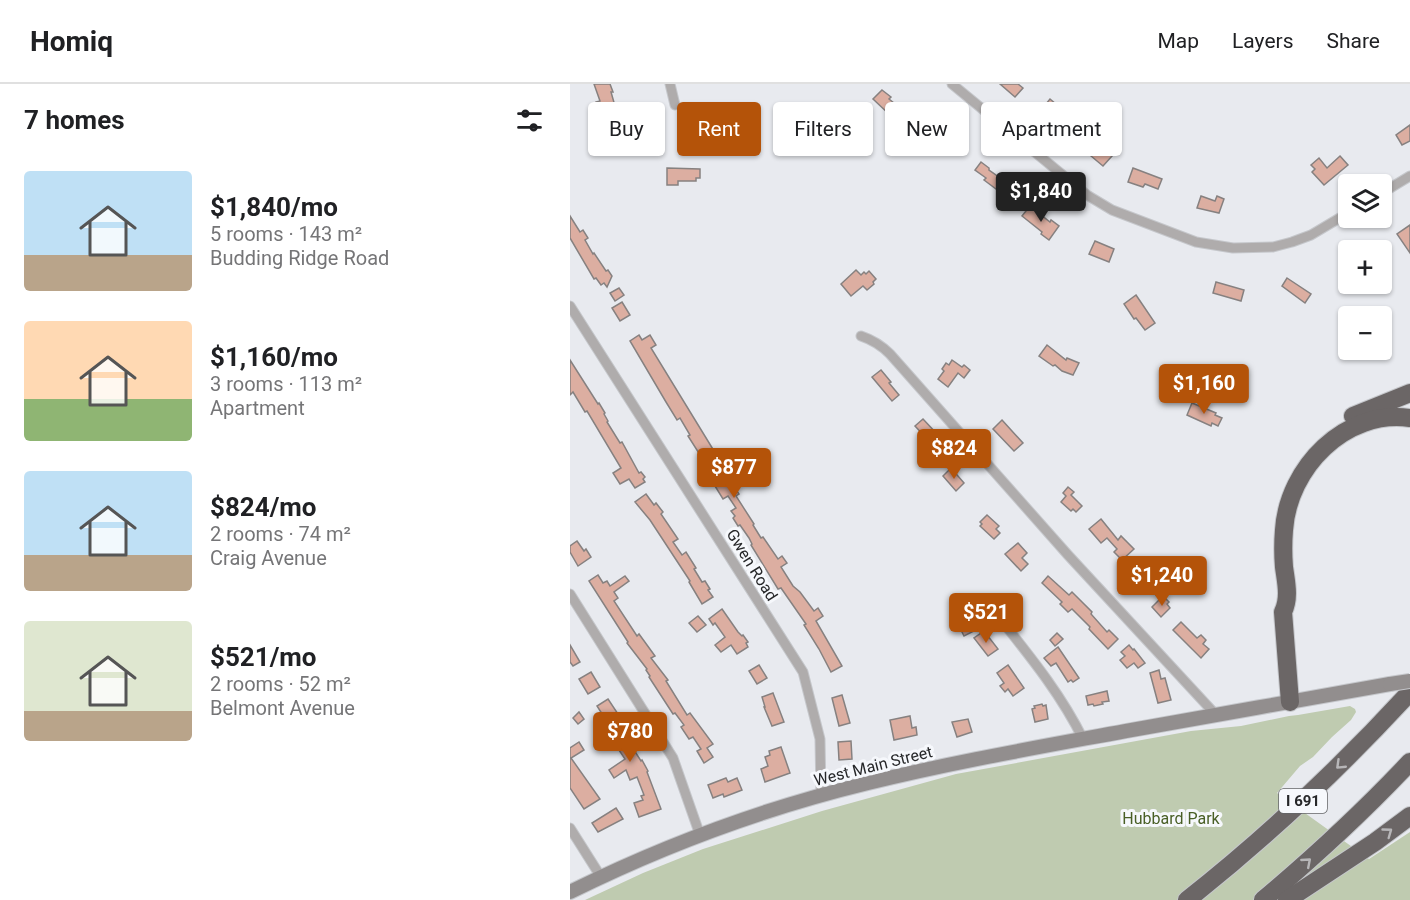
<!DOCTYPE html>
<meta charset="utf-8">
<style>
:root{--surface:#fff;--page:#f6f6f6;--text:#202124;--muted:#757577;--line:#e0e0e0;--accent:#b45309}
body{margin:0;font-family:Roboto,sans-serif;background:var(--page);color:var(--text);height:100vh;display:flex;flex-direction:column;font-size:22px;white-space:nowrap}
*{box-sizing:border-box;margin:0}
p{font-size:20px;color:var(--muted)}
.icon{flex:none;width:33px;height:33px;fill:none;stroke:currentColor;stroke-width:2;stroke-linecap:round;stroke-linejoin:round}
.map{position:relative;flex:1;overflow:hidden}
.side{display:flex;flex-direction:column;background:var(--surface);width:570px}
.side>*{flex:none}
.hud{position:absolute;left:18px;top:18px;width:570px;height:54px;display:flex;gap:12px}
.controls{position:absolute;left:768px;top:90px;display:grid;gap:12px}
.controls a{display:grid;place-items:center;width:54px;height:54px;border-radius:6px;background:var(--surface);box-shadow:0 2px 4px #0004;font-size:30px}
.price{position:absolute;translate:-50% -51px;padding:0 14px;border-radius:6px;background:var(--accent);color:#fff;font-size:20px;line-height:39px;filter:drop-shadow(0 2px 3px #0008)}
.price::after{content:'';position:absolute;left:50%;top:36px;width:18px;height:14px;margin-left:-9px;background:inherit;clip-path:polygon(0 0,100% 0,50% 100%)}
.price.on{background:#222;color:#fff}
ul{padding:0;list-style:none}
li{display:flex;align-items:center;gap:18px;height:150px;padding:0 24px}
li span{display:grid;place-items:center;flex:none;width:168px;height:120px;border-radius:6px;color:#555}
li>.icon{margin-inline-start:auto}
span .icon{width:72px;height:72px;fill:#fffc;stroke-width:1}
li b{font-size:26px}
h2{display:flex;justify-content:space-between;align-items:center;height:72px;padding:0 24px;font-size:26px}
.tag{padding:0 21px;border-radius:6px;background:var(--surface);box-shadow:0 2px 4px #0004;font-size:21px;line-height:54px}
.tag.on{background:var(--accent);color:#fff}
header{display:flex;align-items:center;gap:36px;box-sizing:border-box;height:84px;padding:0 30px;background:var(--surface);border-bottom:2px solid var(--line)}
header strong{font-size:28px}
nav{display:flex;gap:33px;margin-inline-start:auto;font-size:21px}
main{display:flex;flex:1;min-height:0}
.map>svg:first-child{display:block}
</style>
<header>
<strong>Homiq</strong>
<nav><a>Map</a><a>Layers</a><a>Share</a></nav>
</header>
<main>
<section class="side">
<h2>7 homes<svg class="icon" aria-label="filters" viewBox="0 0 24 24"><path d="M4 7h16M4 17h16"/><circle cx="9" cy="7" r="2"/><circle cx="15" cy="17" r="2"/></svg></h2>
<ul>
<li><span style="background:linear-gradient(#bfe0f5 70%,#b9a48a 0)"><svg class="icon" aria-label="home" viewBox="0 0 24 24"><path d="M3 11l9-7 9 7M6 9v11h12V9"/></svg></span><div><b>$1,840/mo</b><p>5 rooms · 143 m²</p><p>Budding Ridge Road</p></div></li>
<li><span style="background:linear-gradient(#ffd9b3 65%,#8fb573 0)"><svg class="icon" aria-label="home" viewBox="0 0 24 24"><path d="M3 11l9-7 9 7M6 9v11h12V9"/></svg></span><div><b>$1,160/mo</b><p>3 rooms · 113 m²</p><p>Apartment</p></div></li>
<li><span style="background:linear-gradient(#bfe0f5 70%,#b9a48a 0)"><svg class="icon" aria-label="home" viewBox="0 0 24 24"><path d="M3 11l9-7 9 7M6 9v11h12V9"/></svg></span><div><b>$824/mo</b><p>2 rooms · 74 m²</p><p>Craig Avenue</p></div></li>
<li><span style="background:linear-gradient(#dfe7d0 75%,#b9a48a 0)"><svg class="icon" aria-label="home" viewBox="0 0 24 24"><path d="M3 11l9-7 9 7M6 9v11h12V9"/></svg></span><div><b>$521/mo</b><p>2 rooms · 52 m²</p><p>Belmont Avenue</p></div></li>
</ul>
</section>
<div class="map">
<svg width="840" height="816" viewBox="0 0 840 816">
<rect width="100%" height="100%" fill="#e8eaef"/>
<polygon fill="#bfcbb0" points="780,622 785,625 786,628 781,636 762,653 743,673 730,682 707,709 799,775 840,748 840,816 15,816 73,789 133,765 252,727 386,690 621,647 671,642 719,632 728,631"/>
<g fill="#dcaea1" stroke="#868180" stroke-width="1.5">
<polygon points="24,0 40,0 43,8 41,8 45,22 29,28 26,18 30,17"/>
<polygon points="430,0 448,0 453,4 445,13"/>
<polygon points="312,6 321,13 319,15 329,23 321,32 303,15"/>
<polygon points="480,15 487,21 486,23 499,33 492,41 472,25"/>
<polygon points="372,36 390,53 380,64 367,52 371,48 365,43"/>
<polygon points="840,41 840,57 832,61 826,51"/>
<polygon points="522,52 532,61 531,62 542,72 533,82 521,72 524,68 515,60"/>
<polygon points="770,72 778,81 754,101 742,88 745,85 741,81 749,74 757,84"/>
<polygon points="411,78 419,84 419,86 433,96 426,105 414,96 416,94 405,86"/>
<polygon points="97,84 130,85 130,94 126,94 126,97 108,97 108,101 97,101"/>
<polygon points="563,84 592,95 588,105 575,100 573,103 558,98"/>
<polygon points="631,112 645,117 647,112 654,115 649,129 627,124"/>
<polygon points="460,122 480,138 481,136 489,142 479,156 471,150 472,148 452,132"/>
<polygon points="0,132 10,148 13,146 18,154 15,156 23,170 24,169 36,187 38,186 42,192 37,203 34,199 31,201 26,194 24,195 0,154"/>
<polygon points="840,141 840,169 827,150"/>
<polygon points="525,157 544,165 539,178 519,170"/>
<polygon points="778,174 778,193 770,180"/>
<polygon points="286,186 291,191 294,188 296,190 299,187 306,195 303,198 304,200 297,206 293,202 281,212 271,200"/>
<polygon points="717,194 741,210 735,219 712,202"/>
<polygon points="646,198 674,206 671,217 643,209"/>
<polygon points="49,204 54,211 45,217 40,209"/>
<polygon points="566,211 585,239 575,246 566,234 564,235 554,220"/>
<polygon points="52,218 60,231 50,237 42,224"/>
<polygon points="69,251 72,256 80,251 86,261 81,264 152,380 150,382 169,410 166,412 184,440 183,441 191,454 193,453 208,475 212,472 217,479 211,483 223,502 230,508 244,527 248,524 253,532 246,537 272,582 261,588 249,565 234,541 236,540 211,504 208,505 181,461 182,460 179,454 170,441 168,442 163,434 165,432 161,427 166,424 158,412 153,415 145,402 148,399 118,352 120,351 110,334 107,336 96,318 60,257"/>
<polygon points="477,261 496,276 497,274 509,279 503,291 492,287 485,281 483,282 469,272"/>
<polygon points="0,276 28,320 29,319 35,329 34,330 38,337 37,338 50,359 52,358 69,389 71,388 75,393 73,395 75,398 65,404 59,395 50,400 43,389 51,384 17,327 15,328 3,308 0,311"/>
<polygon points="382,276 392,283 394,281 400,286 394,294 388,289 378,303 368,295 374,287 372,285 376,279 379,281"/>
<polygon points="311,286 321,298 319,299 329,311 322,317 302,293"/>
<polygon points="622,319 646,329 645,331 652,334 648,342 642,339 641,342 617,331"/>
<polygon points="353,335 367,350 359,357 345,342"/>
<polygon points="432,336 453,359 444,367 423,345"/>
<polygon points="381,384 394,399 386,407 373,392"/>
<polygon points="498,403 504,408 501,411 512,422 506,428 503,425 501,427 491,418 496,412 493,409"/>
<polygon points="76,410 84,421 86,419 93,428 91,430 108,455 103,458 112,471 116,468 126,484 124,485 132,498 135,497 140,505 138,506 143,513 132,520 119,498 120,497 80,436 65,418"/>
<polygon points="417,431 429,442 426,445 430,449 424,455 410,442 412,440 410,438"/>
<polygon points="531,435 548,456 551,452 564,465 552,476 544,468 547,465 537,454 531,459 519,445"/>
<polygon points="7,457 14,467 16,465 21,473 8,482 0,468 0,462"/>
<polygon points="448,459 457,469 452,474 458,480 451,487 435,470"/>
<polygon points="560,482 568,491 571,488 581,498 572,507 566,500 564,502 552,489"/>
<polygon points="28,491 33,499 37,497 40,502 55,492 59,497 44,508 48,514 44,517 67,552 69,550 85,572 81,574 98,596 96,597 117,631 120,629 143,660 137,664 143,673 134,679 127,667 131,665 123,653 119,655 111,643 114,641 105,629 103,630 79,593 80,592 76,586 77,585 57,559 58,558 19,497"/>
<polygon points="478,492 499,511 502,508 522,528 521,530 537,548 539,546 548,555 538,565 519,545 520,543 502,525 498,528 490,520 492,518 472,499"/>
<polygon points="592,497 596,502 586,511 582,505"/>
<polygon points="593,512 599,518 597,520 600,524 591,533 582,523"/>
<polygon points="398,524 403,537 400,538 404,547 394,552 389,542 392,541 387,530"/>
<polygon points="152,525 168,548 172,552 173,551 178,558 176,559 178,563 167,570 161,561 151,568 145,561 155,553 145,539 143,541 139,535"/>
<polygon points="128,532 136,541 127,548 119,539"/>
<polygon points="611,538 627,554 631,551 636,556 633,560 639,565 631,574 603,546"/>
<polygon points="414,547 428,565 418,572 404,554"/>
<polygon points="487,549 493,555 485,562 480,556"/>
<polygon points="0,561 10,578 3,582 0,578"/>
<polygon points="559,561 563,566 564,565 575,579 568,584 564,579 557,584 550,576 555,572 551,568"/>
<polygon points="488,563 509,594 503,598 501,596 498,598 486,579 481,582 474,574"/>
<polygon points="189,581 197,594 187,600 179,587"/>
<polygon points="438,581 454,604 443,612 438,605 435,608 430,602 434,599 427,589"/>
<polygon points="589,586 591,595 595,594 601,616 588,619 580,589"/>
<polygon points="21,588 30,603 18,610 9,595"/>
<polygon points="537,607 539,617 532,618 533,620 524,622 523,620 518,621 516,612"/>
<polygon points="203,609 214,638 202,642 194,623 195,623 192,613"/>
<polygon points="272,611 280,639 269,642 262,614"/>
<polygon points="38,615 48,630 42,634 51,646 55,643 59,649 55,652 71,677 72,676 78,687 77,688 91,725 69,733 64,719 73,716 71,712 74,711 67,693 60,696 56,686 44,694 39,686 55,675 39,651 43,647 27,622"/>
<polygon points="472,620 473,622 476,621 478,635 465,638 462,625 465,624 464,622"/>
<polygon points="9,628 14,635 8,640 3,634"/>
<polygon points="340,632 342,644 346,643 347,651 324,656 320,636"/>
<polygon points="398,635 402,648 387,653 382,638"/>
<polygon points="281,657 282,675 269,676 268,658"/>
<polygon points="9,658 14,666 1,674 30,715 14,725 0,704 0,664"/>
<polygon points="211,663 220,689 195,698 191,685 198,682 195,673 200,671 199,667"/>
<polygon points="156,694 158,698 167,694 172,706 154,713 153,710 143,714 138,701"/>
<polygon points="46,724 53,735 28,748 22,739"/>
</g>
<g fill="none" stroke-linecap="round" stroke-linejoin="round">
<defs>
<g id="minor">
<polyline points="100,0 105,21"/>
<polyline points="382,0 517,111 542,126 626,158 663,164 703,163 722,158 741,151 778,129"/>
<polyline points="812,109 840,92"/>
<polyline points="0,222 233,588 250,655 251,712"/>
<path d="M 291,252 C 303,256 311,261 320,270 L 498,471 L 646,631"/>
<polyline points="0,510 103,674 130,751"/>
<path d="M 420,522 C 453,564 489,606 513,655"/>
<polyline points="0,744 31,793"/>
</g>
<path id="secondary" d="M 0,808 C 95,761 195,724 298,699 C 383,678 470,663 556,647 C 644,632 732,615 820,600"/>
<g id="motorway">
<polyline points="783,332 840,309"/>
<path d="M 720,618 L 713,528 C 720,514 716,498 714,483 C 713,471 713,458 714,446 C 718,384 775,325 840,334"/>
<path d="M 617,816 C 697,753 771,683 840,608"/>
<path d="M 693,816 C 744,773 794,727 840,678"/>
<polyline points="717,816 805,758 840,732"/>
</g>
</defs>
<use href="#minor" stroke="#c5c7cb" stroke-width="11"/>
<use href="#secondary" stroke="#c5c7cb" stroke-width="16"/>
<use href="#motorway" stroke="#c5c7cb" stroke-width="20"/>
<use href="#minor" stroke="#afacac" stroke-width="9"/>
<use href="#secondary" stroke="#928e8e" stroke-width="14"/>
<use href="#motorway" stroke="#6b6666" stroke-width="18"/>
<defs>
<polyline id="secondary-bridge" points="820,600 840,597"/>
</defs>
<use href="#secondary-bridge" stroke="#c5c7cb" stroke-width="16" stroke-linecap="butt"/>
<use href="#secondary-bridge" stroke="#928e8e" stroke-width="14"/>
</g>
<defs><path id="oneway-chevron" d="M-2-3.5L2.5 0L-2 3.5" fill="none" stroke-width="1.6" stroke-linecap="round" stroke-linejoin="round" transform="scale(1.5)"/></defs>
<g stroke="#b7b6b8">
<use href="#oneway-chevron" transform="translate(770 681) rotate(136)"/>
<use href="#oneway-chevron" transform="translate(818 748) rotate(-36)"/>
<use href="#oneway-chevron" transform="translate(737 778) rotate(-41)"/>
</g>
<g text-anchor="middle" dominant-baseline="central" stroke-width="6" stroke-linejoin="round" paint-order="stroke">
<rect fill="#f6f8fc" stroke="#646668" stroke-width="1.5" x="709" y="705" width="48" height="24" rx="4.5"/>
<g font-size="15" font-weight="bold" fill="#262729">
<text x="733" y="717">I 691</text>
</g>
<g font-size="16" fill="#262729" stroke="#f6f8fc">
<text transform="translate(182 481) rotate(58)">Gwen Road</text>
<text transform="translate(303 682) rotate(-14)">West Main Street</text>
</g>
<g font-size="16" fill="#495f26" stroke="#f6f8fc">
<text x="601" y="734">Hubbard Park</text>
</g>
</g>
</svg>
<div class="controls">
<a><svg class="icon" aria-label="layers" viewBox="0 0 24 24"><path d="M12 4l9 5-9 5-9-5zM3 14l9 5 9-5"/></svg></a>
<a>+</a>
<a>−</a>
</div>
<b class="price on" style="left:471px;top:139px">$1,840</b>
<b class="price" style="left:634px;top:331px">$1,160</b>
<b class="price" style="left:384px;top:396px">$824</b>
<b class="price" style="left:164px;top:415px">$877</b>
<b class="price" style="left:592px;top:523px">$1,240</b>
<b class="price" style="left:416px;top:560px">$521</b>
<b class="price" style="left:60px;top:679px">$780</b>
<div class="hud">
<a class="tag">Buy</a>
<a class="tag on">Rent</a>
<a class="tag">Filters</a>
<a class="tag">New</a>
<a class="tag">Apartment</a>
</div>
</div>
</main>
